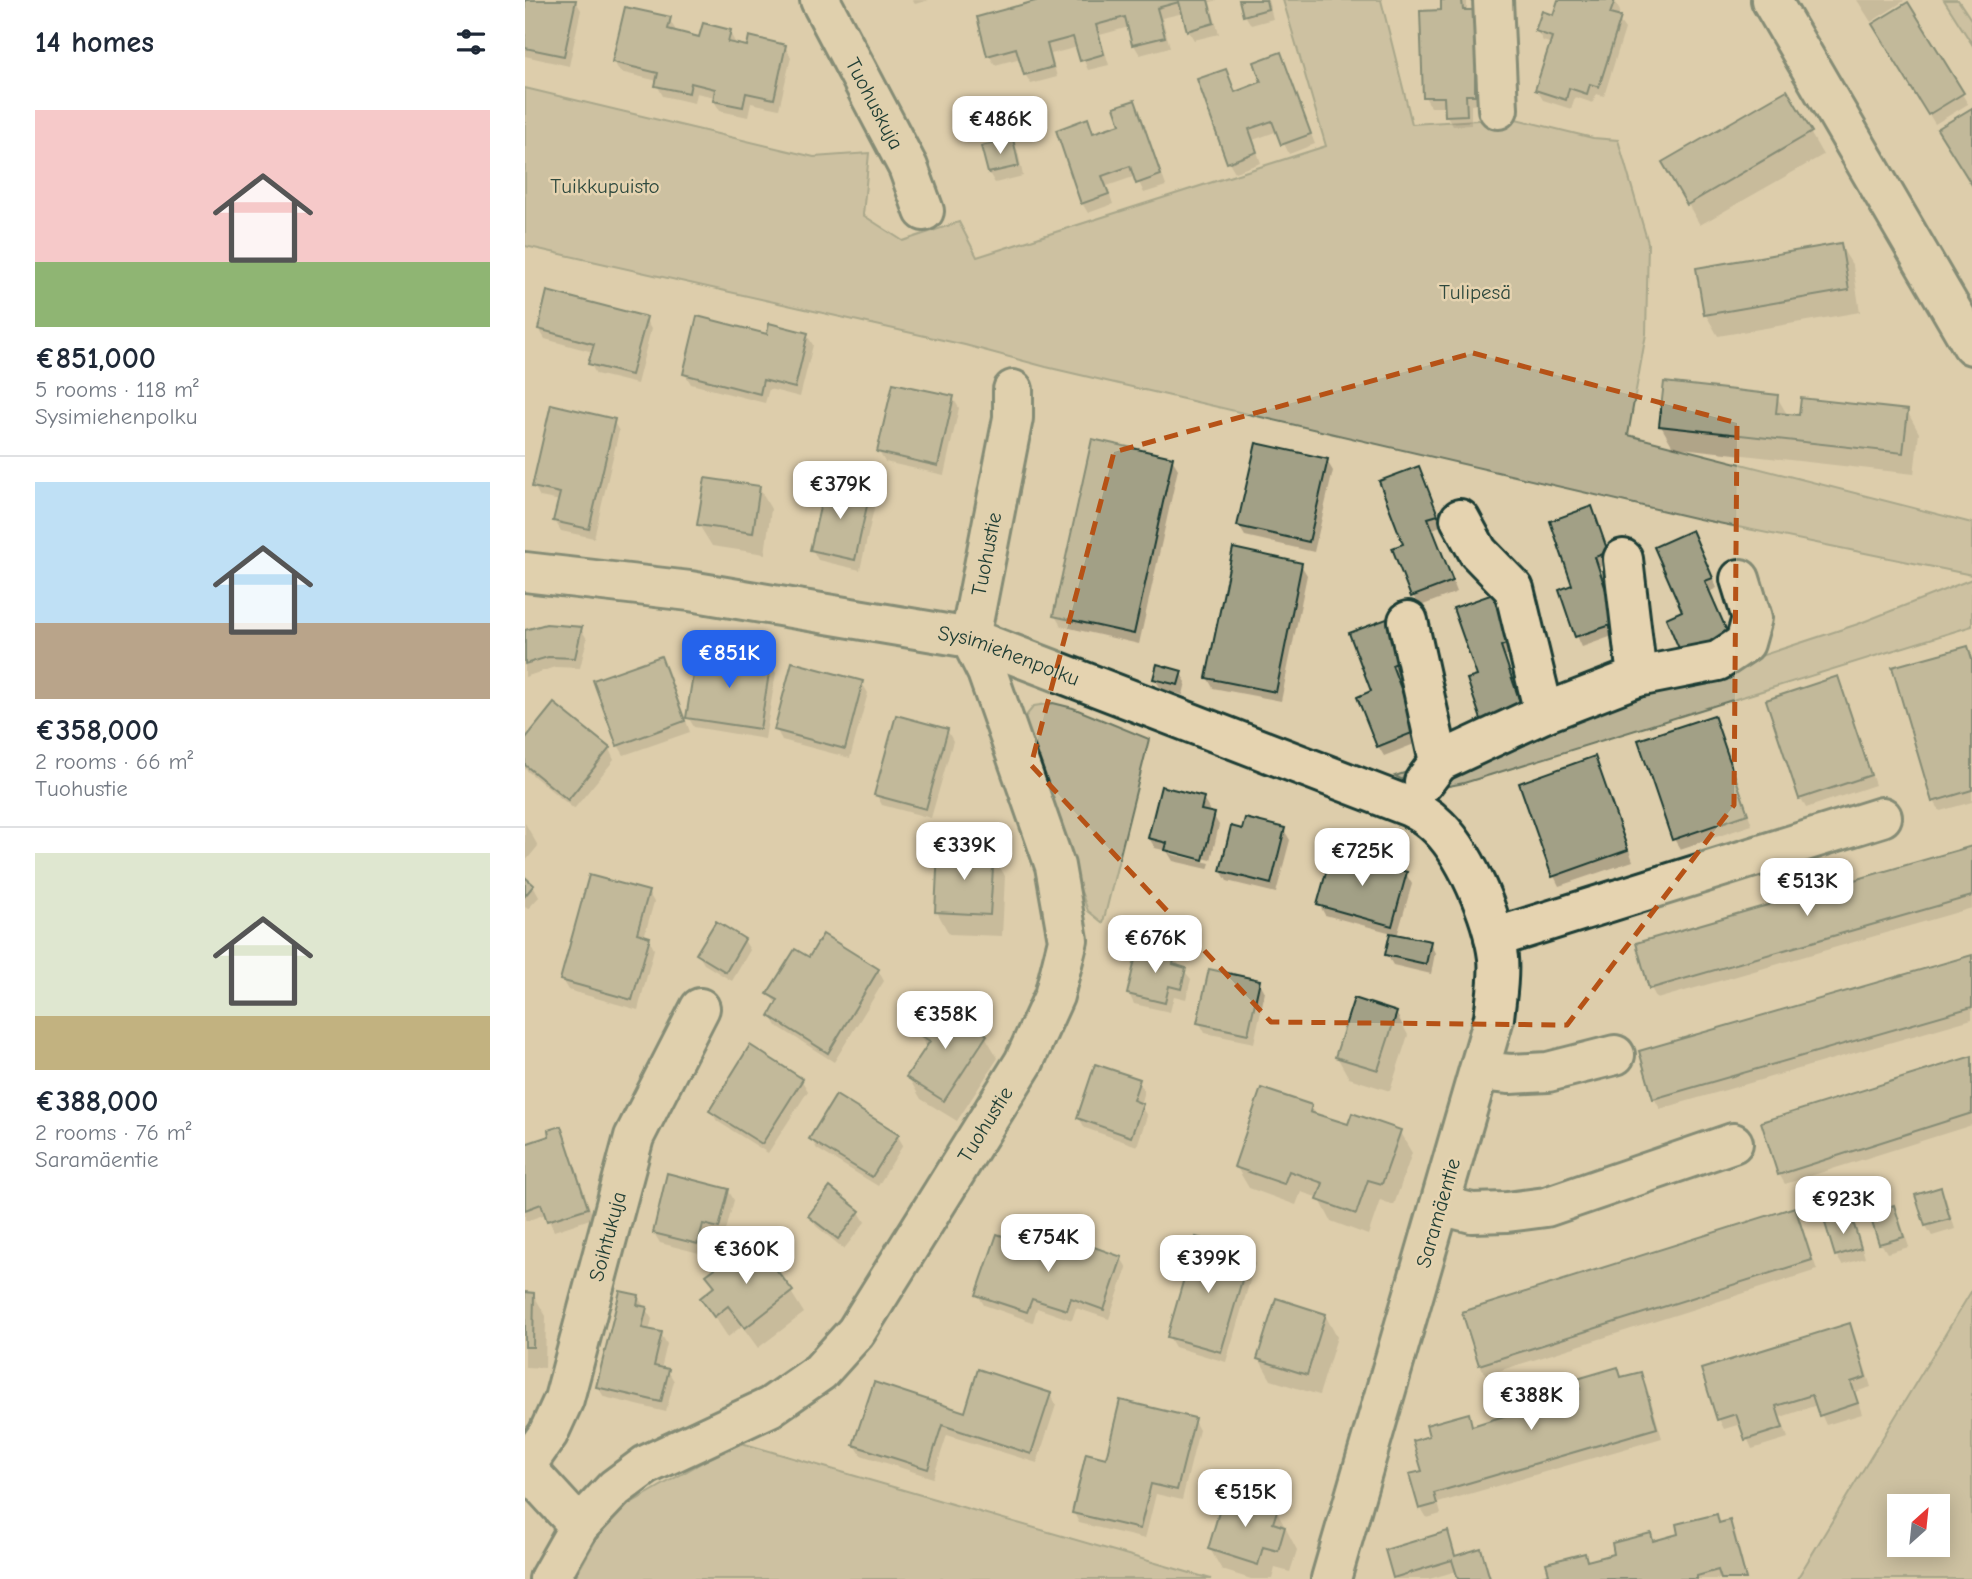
<!DOCTYPE html>
<meta charset="utf-8">
<style>
:root{--surface:#fff;--page:#f2f2f3;--text:#1f2937;--muted:#747a83;--line:#e0e1e3;--accent:#2563eb}
body{margin:0;font-family:"Comic Neue",sans-serif;background:var(--page);color:var(--text);height:100vh;display:flex;flex-direction:column;font-size:26px;white-space:nowrap}
*{box-sizing:border-box;margin:0}
p{font-size:23px;color:var(--muted)}
.icon{flex:none;width:38px;height:38px;fill:none;stroke:currentColor;stroke-width:2;stroke-linecap:round;stroke-linejoin:round}
.map{position:relative;flex:1;overflow:hidden}
.panel{display:flex;flex-direction:column;background:var(--surface);width:525px}
.panel>*{flex:none}
.needle{width:46px;rotate:27deg}
.buttons{position:absolute;left:1362px;top:1494px;display:grid;gap:14px}
.buttons a{display:grid;place-items:center;width:63px;height:63px;border-radius:0px;background:var(--surface);box-shadow:0 4px 18px #0003;font-size:35px}
.price{position:absolute;translate:-50% -60px;padding:0 16px;border-radius:14px;background:#fff;color:#222;font-size:23px;line-height:46px;filter:drop-shadow(0 2px 4px #0008)}
.price::after{content:'';position:absolute;left:50%;top:42px;width:21px;height:16px;margin-left:-10px;background:inherit;clip-path:polygon(0 0,100% 0,50% 100%)}
.price.selected{background:var(--accent);color:#fff}
ul{padding:0;list-style:none}
li{display:grid;align-content:center;gap:14px;height:371px;padding:0 35px}
li+li{border-top:2px solid var(--line)}
li span{display:grid;place-items:center;height:217px;border-radius:0px;color:#555}
li>.icon{margin-inline-start:auto}
span .icon{width:126px;height:126px;fill:#fffc;stroke-width:1}
li b{font-size:30px}
h2{display:flex;justify-content:space-between;align-items:center;height:84px;padding:0 35px;font-size:30px}
main{display:flex;flex:1;min-height:0}
.map>svg:first-child{display:block}
</style>
<main>
<section class="panel">
<h2>14 homes<svg class="icon" aria-label="filters" viewBox="0 0 24 24"><path d="M4 7h16M4 17h16"/><circle cx="9" cy="7" r="2"/><circle cx="15" cy="17" r="2"/></svg></h2>
<ul>
<li><span style="background:linear-gradient(#f6c9c9 70%,#8fb573 0)"><svg class="icon" aria-label="home" viewBox="0 0 24 24"><path d="M3 11l9-7 9 7M6 9v11h12V9"/></svg></span><div><b>€851,000</b><p>5 rooms · 118 m²</p><p>Sysimiehenpolku</p></div></li>
<li><span style="background:linear-gradient(#bfe0f5 65%,#b9a48a 0)"><svg class="icon" aria-label="home" viewBox="0 0 24 24"><path d="M3 11l9-7 9 7M6 9v11h12V9"/></svg></span><div><b>€358,000</b><p>2 rooms · 66 m²</p><p>Tuohustie</p></div></li>
<li><span style="background:linear-gradient(#dfe7d0 75%,#c2b280 0)"><svg class="icon" aria-label="home" viewBox="0 0 24 24"><path d="M3 11l9-7 9 7M6 9v11h12V9"/></svg></span><div><b>€388,000</b><p>2 rooms · 76 m²</p><p>Saramäentie</p></div></li>
</ul>
</section>
<div class="map">
<svg width="1447" height="1579" viewBox="0 0 1447 1579">
<rect width="100%" height="100%" fill="#ddcdab"/>
<filter id="ink" filterUnits="userSpaceOnUse"><feTurbulence type="fractalNoise" baseFrequency=".0143" numOctaves="2"/><feDisplacementMap in="SourceGraphic" scale="14" xChannelSelector="R" yChannelSelector="G"/><feConvolveMatrix kernelMatrix="1 2 1 2 8 2 1 2 1" color-interpolation-filters="sRGB"/></filter>
<g filter="url(#ink)">
<g fill="#bab295" stroke="#6c7864" stroke-width="2" fill-rule="evenodd">
<polygon points="758,0 856,0 887,124 987,118 1068,138 1093,140 1123,243 1121,334 1103,435 1447,523 1447,575 1174,519 521,367 440,345 0,246 0,88 289,157 344,153 338,215 378,241 434,222 452,257 801,146"/>
<polygon points="1419,0 1433,0 1447,21 1447,44"/>
<polygon points="1447,579 1447,626 939,783 899,791 870,776 1333,624"/>
<polygon points="528,703 548,708 624,739 578,923 563,911 496,722 509,706"/>
<path d="M 1447,1290 L 1447,1579 L 1272,1579 ZM 1374,1507 L 1412,1507 L 1412,1545 L 1374,1545 Z"/>
<polygon points="213,1442 686,1579 49,1579 85,1515"/>
</g>
<g fill="#0003">
<polygon points="0,0 50,0 56,10 44,66 0,56"/>
<polygon points="387,0 404,0 390,4"/>
<polygon points="521,0 693,0 685,2 694,34 669,40 663,30 659,13 637,18 645,47 615,55 609,45 604,27 575,35 584,65 563,70 553,47 526,54 532,77 506,84 500,74 496,58 470,65 464,55"/>
<polygon points="716,0 743,0 748,19 726,25 720,15"/>
<polygon points="917,0 942,0 942,12 948,12 954,22 955,104 946,105 946,125 928,126 922,116 921,107 906,107 900,97 918,12"/>
<polygon points="1035,0 1089,1 1095,11 1092,18 1100,29 1079,96 1071,94 1068,103 1050,97 1046,109 1018,100 1012,90 1027,44 1018,41 1012,31 1030,17"/>
<polygon points="1332,0 1378,0 1379,1 1346,22"/>
<polygon points="1382,4 1443,104 1410,124 1355,35"/>
<polygon points="144,19 150,29 150,33 176,39 204,31 210,42 210,45 223,48 260,46 266,57 254,109 226,103 223,117 195,111 189,101 190,97 171,93 169,103 138,96 132,85 133,81 95,72 89,62"/>
<polygon points="755,54 790,144 764,154 753,131 728,140 736,163 710,172 704,162 700,71 711,94 739,83"/>
<polygon points="1262,92 1298,155 1175,225 1139,163"/>
<polygon points="610,102 615,112 641,186 619,193 611,176 582,186 588,204 563,213 557,203 562,121 570,135 598,125"/>
<polygon points="487,141 493,151 498,176 470,183 464,173 458,147"/>
<polygon points="1315,245 1328,266 1335,312 1193,336 1181,315 1173,269"/>
<polygon points="120,319 126,329 112,384 71,374 65,363 68,352 20,339 14,329"/>
<polygon points="282,335 288,345 275,397 244,389 240,403 166,384 160,374 243,336"/>
<polygon points="1252,397 1263,416 1382,411 1394,433 1389,474 1148,447 1136,426"/>
<polygon points="428,398 434,408 419,475 360,462 354,452"/>
<polygon points="88,421 94,431 69,538 36,531 30,521 35,501 15,497 9,486"/>
<polygon points="647,459 653,469 614,644 536,626 530,616"/>
<polygon points="802,461 808,471 789,552 720,536 714,526"/>
<polygon points="893,468 918,525 908,529 932,592 893,607 869,549 881,545"/>
<polygon points="234,488 246,509 240,554 187,546 174,525"/>
<polygon points="344,494 350,504 335,570 293,560 287,549"/>
<polygon points="1067,508 1073,519 1087,563 1074,567 1096,633 1057,647 1052,636 1049,586"/>
<polygon points="1172,543 1192,588 1184,592 1160,612"/>
<polygon points="776,565 782,575 756,701 688,688 682,677"/>
<polygon points="967,596 973,606 989,653 980,656 1004,724 954,677"/>
<polygon points="56,629 62,639 55,668 30,667 0,677 0,632"/>
<polygon points="872,629 887,669 871,675 897,741 859,756 853,746 849,692"/>
<polygon points="1442,648 1447,656 1447,802 1415,811 1409,801"/>
<polygon points="136,658 142,668 165,732 99,755 93,745"/>
<polygon points="245,663 251,673 240,739 169,727 163,717"/>
<polygon points="655,672 661,682 658,695 636,689 630,679"/>
<polygon points="1313,678 1318,688 1350,785 1281,808 1276,798"/>
<polygon points="337,683 343,693 325,758 257,740 251,729"/>
<polygon points="1189,717 1194,727 1227,825 1155,849 1149,839"/>
<polygon points="422,730 428,741 406,818 357,805 351,794"/>
<polygon points="0,742 84,749 89,760 49,809 0,769"/>
<polygon points="1069,759 1075,769 1108,861 1034,886 1029,876"/>
<polygon points="678,799 684,809 683,813 688,815 694,825 686,860 641,849 646,854 685,863 683,869 648,861 642,851 630,848 624,838"/>
<polygon points="0,823 13,846 0,862"/>
<polygon points="759,830 765,840 751,893 702,881 696,871 718,831"/>
<polygon points="1447,848 1447,908 1132,999 1126,988 1113,944"/>
<polygon points="468,855 480,876 477,936 424,934 412,912"/>
<polygon points="881,874 887,884 872,936 905,943 910,953 906,974 868,965 862,955 867,933 800,915 794,904"/>
<polygon points="0,880 8,886 14,897 3,909 0,907"/>
<polygon points="123,892 129,902 119,937 123,938 129,949 113,1010 43,990 37,980"/>
<polygon points="219,940 225,950 207,981 179,964 173,954"/>
<polygon points="648,957 666,979 661,999 649,996 645,1012 609,1004 604,994"/>
<polygon points="1447,957 1447,1019 1135,1109 1129,1098"/>
<polygon points="285,960 353,970 359,981 309,1062 252,1026 246,1016 252,1005 244,994"/>
<polygon points="734,981 740,992 729,1043 680,1033 674,1022"/>
<polygon points="871,1013 883,1035 865,1091 824,1078 812,1057"/>
<polygon points="393,1033 460,1036 473,1058 432,1121 396,1099 383,1077 402,1048"/>
<polygon points="1447,1058 1447,1125 1260,1184 1254,1174"/>
<polygon points="613,1080 619,1091 615,1105 622,1116 612,1146 560,1128 554,1118"/>
<polygon points="277,1081 283,1091 243,1153 192,1121 186,1111"/>
<polygon points="786,1106 792,1116 824,1127 874,1131 887,1153 869,1205 855,1200 843,1235 806,1221 794,1198 776,1192 771,1205 724,1188 711,1166"/>
<polygon points="35,1128 41,1138 68,1218 29,1231 21,1214 1,1221 0,1219 0,1145 26,1137"/>
<polygon points="372,1135 378,1145 353,1186 292,1149 286,1139"/>
<polygon points="1415,1189 1421,1199 1430,1229 1407,1236 1401,1226"/>
<polygon points="203,1190 209,1200 199,1238 183,1233 178,1254 135,1243 129,1233"/>
<polygon points="1368,1207 1374,1217 1384,1247 1362,1253 1356,1243"/>
<polygon points="1270,1209 1275,1220 1292,1270 961,1375 955,1365 939,1313"/>
<polygon points="334,1212 340,1222 319,1249 291,1226 285,1216"/>
<polygon points="1325,1217 1331,1227 1340,1258 1317,1265 1311,1255"/>
<polygon points="554,1250 596,1258 602,1268 584,1319 551,1308 547,1320 512,1308 508,1322 459,1305 453,1295 515,1251"/>
<polygon points="724,1254 730,1264 701,1362 650,1347 644,1337"/>
<polygon points="183,1276 266,1292 279,1313 233,1348 217,1326 203,1337 177,1298 191,1288"/>
<polygon points="0,1294 8,1294 21,1316 20,1368 0,1367"/>
<polygon points="113,1297 127,1319 124,1331 136,1334 142,1344 136,1369 143,1371 149,1381 141,1412 79,1397 73,1387"/>
<polygon points="800,1315 812,1337 794,1395 746,1380 734,1359"/>
<polygon points="1324,1325 1330,1335 1346,1387 1330,1392 1337,1414 1301,1425 1292,1405 1256,1417 1263,1438 1227,1449 1216,1424 1199,1429 1194,1419"/>
<polygon points="1092,1369 1098,1379 1115,1374 1121,1384 1137,1438 913,1503 916,1514 902,1518 896,1508 899,1472 906,1438 943,1415 949,1427 984,1416 1016,1392 1021,1401 1057,1390"/>
<polygon points="525,1394 531,1405 512,1463 422,1435 408,1478 336,1455 330,1445 441,1414"/>
<polygon points="668,1419 674,1430 657,1500 631,1494 620,1539 554,1523 549,1513 583,1460"/>
<polygon points="751,1510 772,1550 765,1572 750,1568 747,1579 726,1579 697,1570 685,1549"/>
<polygon points="1191,1516 1196,1524 1204,1522 1210,1532 1222,1579 1012,1579 1026,1575 1059,1555 1064,1563 1091,1555 1125,1535 1129,1542 1156,1535"/>
<polygon points="922,1533 932,1557 955,1550 967,1579 935,1579 932,1571 904,1579 871,1579 870,1577"/>
</g>
<g fill="#a2a086" stroke="#1f3d34" stroke-width="2">
<polygon points="0,0 51,0 39,56 0,48"/>
<polygon points="514,0 683,0 689,23 662,31 654,2 632,8 640,37 607,45 600,17 571,25 579,54 555,61 548,37 522,44 528,67 499,75 491,48 462,56 452,17"/>
<polygon points="714,0 741,0 743,9 718,16"/>
<polygon points="916,0 937,0 938,10 949,10 949,28 964,27 966,74 950,74 950,95 941,95 942,115 920,116 919,97 898,97 895,11 916,10"/>
<polygon points="1033,0 1090,0 1085,14 1096,17 1074,87 1065,84 1062,94 1044,88 1041,100 1010,90 1027,37 1010,31 1017,11 1028,15"/>
<polygon points="1383,2 1439,93 1403,115 1347,24"/>
<polygon points="100,7 146,17 143,29 174,37 178,23 206,30 203,42 222,46 224,36 261,45 249,99 221,93 218,107 188,101 190,89 166,83 164,93 130,86 133,73 87,62"/>
<polygon points="756,52 786,134 756,145 747,121 724,129 732,152 702,163 672,79 701,69 710,92 736,82 729,62"/>
<polygon points="1262,90 1287,132 1162,205 1137,162"/>
<polygon points="610,100 636,175 611,184 605,166 577,176 584,194 556,204 531,130 563,118 568,133 595,124 589,107"/>
<polygon points="1447,108 1447,185 1412,129"/>
<polygon points="488,139 494,166 463,173 456,146"/>
<polygon points="1316,243 1324,290 1179,315 1171,268"/>
<polygon points="22,291 122,317 106,375 63,364 69,344 13,329"/>
<polygon points="172,316 242,334 244,323 283,333 270,388 238,380 235,394 158,374"/>
<polygon points="1139,382 1253,395 1251,413 1274,415 1276,398 1383,410 1378,453 1134,426"/>
<polygon points="368,383 429,396 413,466 352,452"/>
<polygon points="26,404 90,419 64,529 28,521 35,493 7,487"/>
<polygon points="567,439 648,457 609,634 528,616"/>
<polygon points="731,443 803,459 784,542 712,526"/>
<polygon points="894,466 913,515 903,518 928,581 886,597 867,548 878,544 854,481"/>
<polygon points="180,478 235,486 228,533 172,525"/>
<polygon points="301,482 345,492 330,560 285,550"/>
<polygon points="1067,506 1083,552 1070,557 1092,623 1050,637 1034,590 1047,585 1025,521"/>
<polygon points="1167,530 1188,578 1180,581 1205,638 1158,658 1141,618 1157,611 1129,547"/>
<polygon points="708,548 777,563 751,692 681,678"/>
<polygon points="968,594 984,643 976,646 999,714 959,728 942,679 952,676 928,608"/>
<polygon points="867,617 883,658 867,665 892,731 852,747 832,697 846,691 824,633"/>
<polygon points="21,624 57,627 50,658 23,657 0,664 0,630"/>
<polygon points="1443,646 1447,659 1447,790 1407,802 1367,667"/>
<polygon points="172,650 246,661 235,729 161,718"/>
<polygon points="136,656 160,721 92,746 68,680"/>
<polygon points="267,662 338,681 320,749 249,730"/>
<polygon points="632,664 657,671 653,685 628,679"/>
<polygon points="1313,676 1346,775 1274,799 1241,700"/>
<polygon points="29,703 85,748 43,800 0,765 0,739"/>
<polygon points="371,715 423,729 401,809 349,795"/>
<polygon points="1189,715 1223,814 1147,840 1113,740"/>
<polygon points="1070,756 1103,850 1027,877 994,783"/>
<polygon points="636,786 679,797 676,810 690,813 678,860 640,850 642,843 623,838"/>
<polygon points="720,818 760,828 746,884 695,871 706,826 717,829"/>
<polygon points="1447,846 1447,896 1124,989 1111,943"/>
<polygon points="413,850 469,853 465,915 410,912"/>
<polygon points="807,851 882,872 867,926 792,905"/>
<polygon points="64,875 124,891 112,933 125,937 107,1000 35,980"/>
<polygon points="0,877 9,885 0,896"/>
<polygon points="191,921 220,939 201,972 171,954"/>
<polygon points="865,933 906,941 901,964 860,955"/>
<polygon points="298,934 354,969 303,1053 244,1016 253,1000 242,994 270,949 284,957"/>
<polygon points="613,947 650,956 648,964 661,968 656,989 644,986 640,1003 602,994"/>
<polygon points="1447,955 1447,1007 1128,1099 1114,1051"/>
<polygon points="684,969 735,980 723,1034 672,1023"/>
<polygon points="829,998 872,1012 853,1070 810,1057"/>
<polygon points="411,1003 462,1035 419,1101 381,1077 405,1041 391,1033"/>
<polygon points="225,1045 278,1079 237,1144 184,1111"/>
<polygon points="1447,1056 1447,1113 1253,1175 1236,1122"/>
<polygon points="570,1064 615,1079 608,1100 618,1104 606,1137 552,1118"/>
<polygon points="736,1088 787,1105 785,1112 823,1124 827,1113 876,1130 857,1184 843,1180 831,1214 792,1200 798,1183 764,1171 759,1184 709,1167"/>
<polygon points="311,1095 374,1134 347,1177 284,1139"/>
<polygon points="36,1126 63,1208 22,1221 16,1204 0,1210 0,1144 24,1136 23,1130"/>
<polygon points="142,1173 204,1189 194,1228 178,1224 173,1244 128,1233"/>
<polygon points="305,1187 335,1211 313,1239 283,1216"/>
<polygon points="1416,1187 1425,1219 1400,1226 1390,1195"/>
<polygon points="1369,1205 1379,1237 1354,1244 1344,1213"/>
<polygon points="1270,1207 1287,1260 954,1365 937,1312"/>
<polygon points="1326,1215 1336,1248 1310,1256 1300,1223"/>
<polygon points="472,1234 514,1249 518,1235 553,1247 555,1242 597,1257 579,1310 546,1298 542,1310 507,1299 502,1312 451,1295"/>
<polygon points="671,1237 725,1253 696,1352 642,1337"/>
<polygon points="228,1240 268,1291 220,1328 203,1306 189,1317 175,1298 190,1286 181,1275"/>
<polygon points="95,1291 114,1295 112,1305 122,1307 117,1328 137,1332 129,1366 144,1369 136,1402 71,1387"/>
<polygon points="0,1292 9,1293 8,1347 0,1347"/>
<polygon points="751,1298 801,1314 782,1375 732,1359"/>
<polygon points="1325,1323 1341,1377 1326,1382 1333,1403 1294,1416 1287,1395 1251,1406 1258,1428 1220,1440 1211,1414 1192,1420 1176,1369"/>
<polygon points="1093,1367 1096,1377 1116,1372 1132,1428 909,1493 912,1504 894,1509 884,1474 897,1471 888,1441 904,1436 901,1425 944,1413 947,1426 982,1415 978,1402 1016,1390 1019,1399 1055,1389 1052,1379"/>
<polygon points="453,1369 526,1393 506,1454 417,1425 403,1469 328,1445 349,1382 440,1412"/>
<polygon points="595,1400 670,1418 652,1490 626,1484 615,1529 547,1513 561,1453 581,1458"/>
<polygon points="700,1492 753,1508 748,1523 760,1527 753,1551 738,1547 733,1565 683,1549"/>
<polygon points="1192,1514 1194,1523 1205,1520 1221,1579 1196,1579 1193,1570 1172,1576 1172,1579 1005,1579 1024,1574 1021,1563 1060,1553 1062,1561 1089,1554 1087,1543 1126,1533 1128,1541 1153,1534 1151,1524"/>
<polygon points="923,1531 930,1556 956,1548 965,1579 933,1579 927,1560 868,1578 860,1550"/>
</g>
<g fill="none" stroke-linecap="round" stroke-linejoin="round">
<defs>
<g id="minor">
<path id="s1" d="M 295,0 L 383,167 L 399,211"/>
<polyline points="968,0 973,109"/>
<polyline points="1246,0 1447,345"/>
<path id="s2" d="M 0,572 L 165,591 L 445,638 L 885,807 C 893,811 902,816 908,822 C 940,849 968,917 973,958 C 975,978 971,998 969,1018 L 806,1579"/>
<polyline points="883,621 914,762 899,782"/>
<polyline points="1112,677 1193,661 1220,643 1227,618 1215,579"/>
<polyline points="1019,713 1112,677 1098,559"/>
<polyline points="914,762 1019,713 989,589 953,552 935,519"/>
<polyline points="969,938 1357,817"/>
<polyline points="954,1071 985,1074 1023,1072 1090,1055"/>
<polyline points="915,1205 947,1213 982,1212 1021,1207 1208,1143"/>
<path id="s3" d="M 0,1467 L 23,1434 L 39,1399 L 109,1137 L 175,1008"/>
<polyline points="0,1467 54,1526"/>
<path id="s4" d="M 24,1579 L 54,1526 L 90,1488 L 121,1465 L 245,1407 L 295,1372 L 331,1332 L 499,1062 L 529,996 L 543,940 L 530,866 L 462,672 L 445,638 L 488,418 L 488,390"/>
</g>
</defs>
<use href="#minor" stroke="#1f3d34" stroke-width="44"/>
<use href="#minor" stroke="#e5d3b0" stroke-width="38"/>
</g>
</g>
<path d="M0 0H1447V1579H0ZM 948,353 L 1212,423 L 1209,805 L 1042,1025 L 746,1022 L 506,765 L 589,452 Z" fill="#ddcdab" fill-opacity=".55" fill-rule="evenodd"/>
<path fill="none" stroke="#b65216" stroke-width="5" stroke-dasharray="14 9" stroke-linejoin="round" d="M 948,353 L 1212,423 L 1209,805 L 1042,1025 L 746,1022 L 506,765 L 589,452 Z"/>
<g text-anchor="middle" dominant-baseline="central" stroke-width="5" stroke-linejoin="round" paint-order="stroke">
<g font-size="21" fill="#1f3d34" stroke="#e5d3b0">
<text stroke="none"><textPath href="#s1" startOffset="117">Tuohuskuja</textPath></text>
<text stroke="none"><textPath href="#s4" startOffset="1256">Tuohustie</textPath></text>
<text stroke="none"><textPath href="#s2" startOffset="492">Sysimiehenpolku</textPath></text>
<text stroke="none"><textPath href="#s4" startOffset="648">Tuohustie</textPath></text>
<text transform="translate(913 1213) rotate(-74)">Saramäentie</text>
<text stroke="none"><textPath href="#s3" startOffset="247">Soihtukuja</textPath></text>
</g>
<g font-size="21" fill="#2e493e" stroke="#e5d3b0">
<text x="80" y="186">Tuikkupuisto</text>
<text x="950" y="292">Tulipesä</text>
</g>
</g>
</svg>
<div class="buttons">
<a><svg class="needle" viewBox="-14 -14 28 28"><path d="M0-13l5 13h-10z" fill="#e53935"/><path d="M0 13l5-13h-10z" fill="#747a83"/></svg></a>
</div>
<b class="price" style="left:475px;top:156px">€486K</b>
<b class="price" style="left:315px;top:521px">€379K</b>
<b class="price selected" style="left:204px;top:690px">€851K</b>
<b class="price" style="left:439px;top:882px">€339K</b>
<b class="price" style="left:837px;top:888px">€725K</b>
<b class="price" style="left:1282px;top:918px">€513K</b>
<b class="price" style="left:630px;top:975px">€676K</b>
<b class="price" style="left:420px;top:1051px">€358K</b>
<b class="price" style="left:1318px;top:1236px">€923K</b>
<b class="price" style="left:523px;top:1274px">€754K</b>
<b class="price" style="left:221px;top:1286px">€360K</b>
<b class="price" style="left:683px;top:1295px">€399K</b>
<b class="price" style="left:1006px;top:1432px">€388K</b>
<b class="price" style="left:720px;top:1529px">€515K</b>
</div>
</main>
